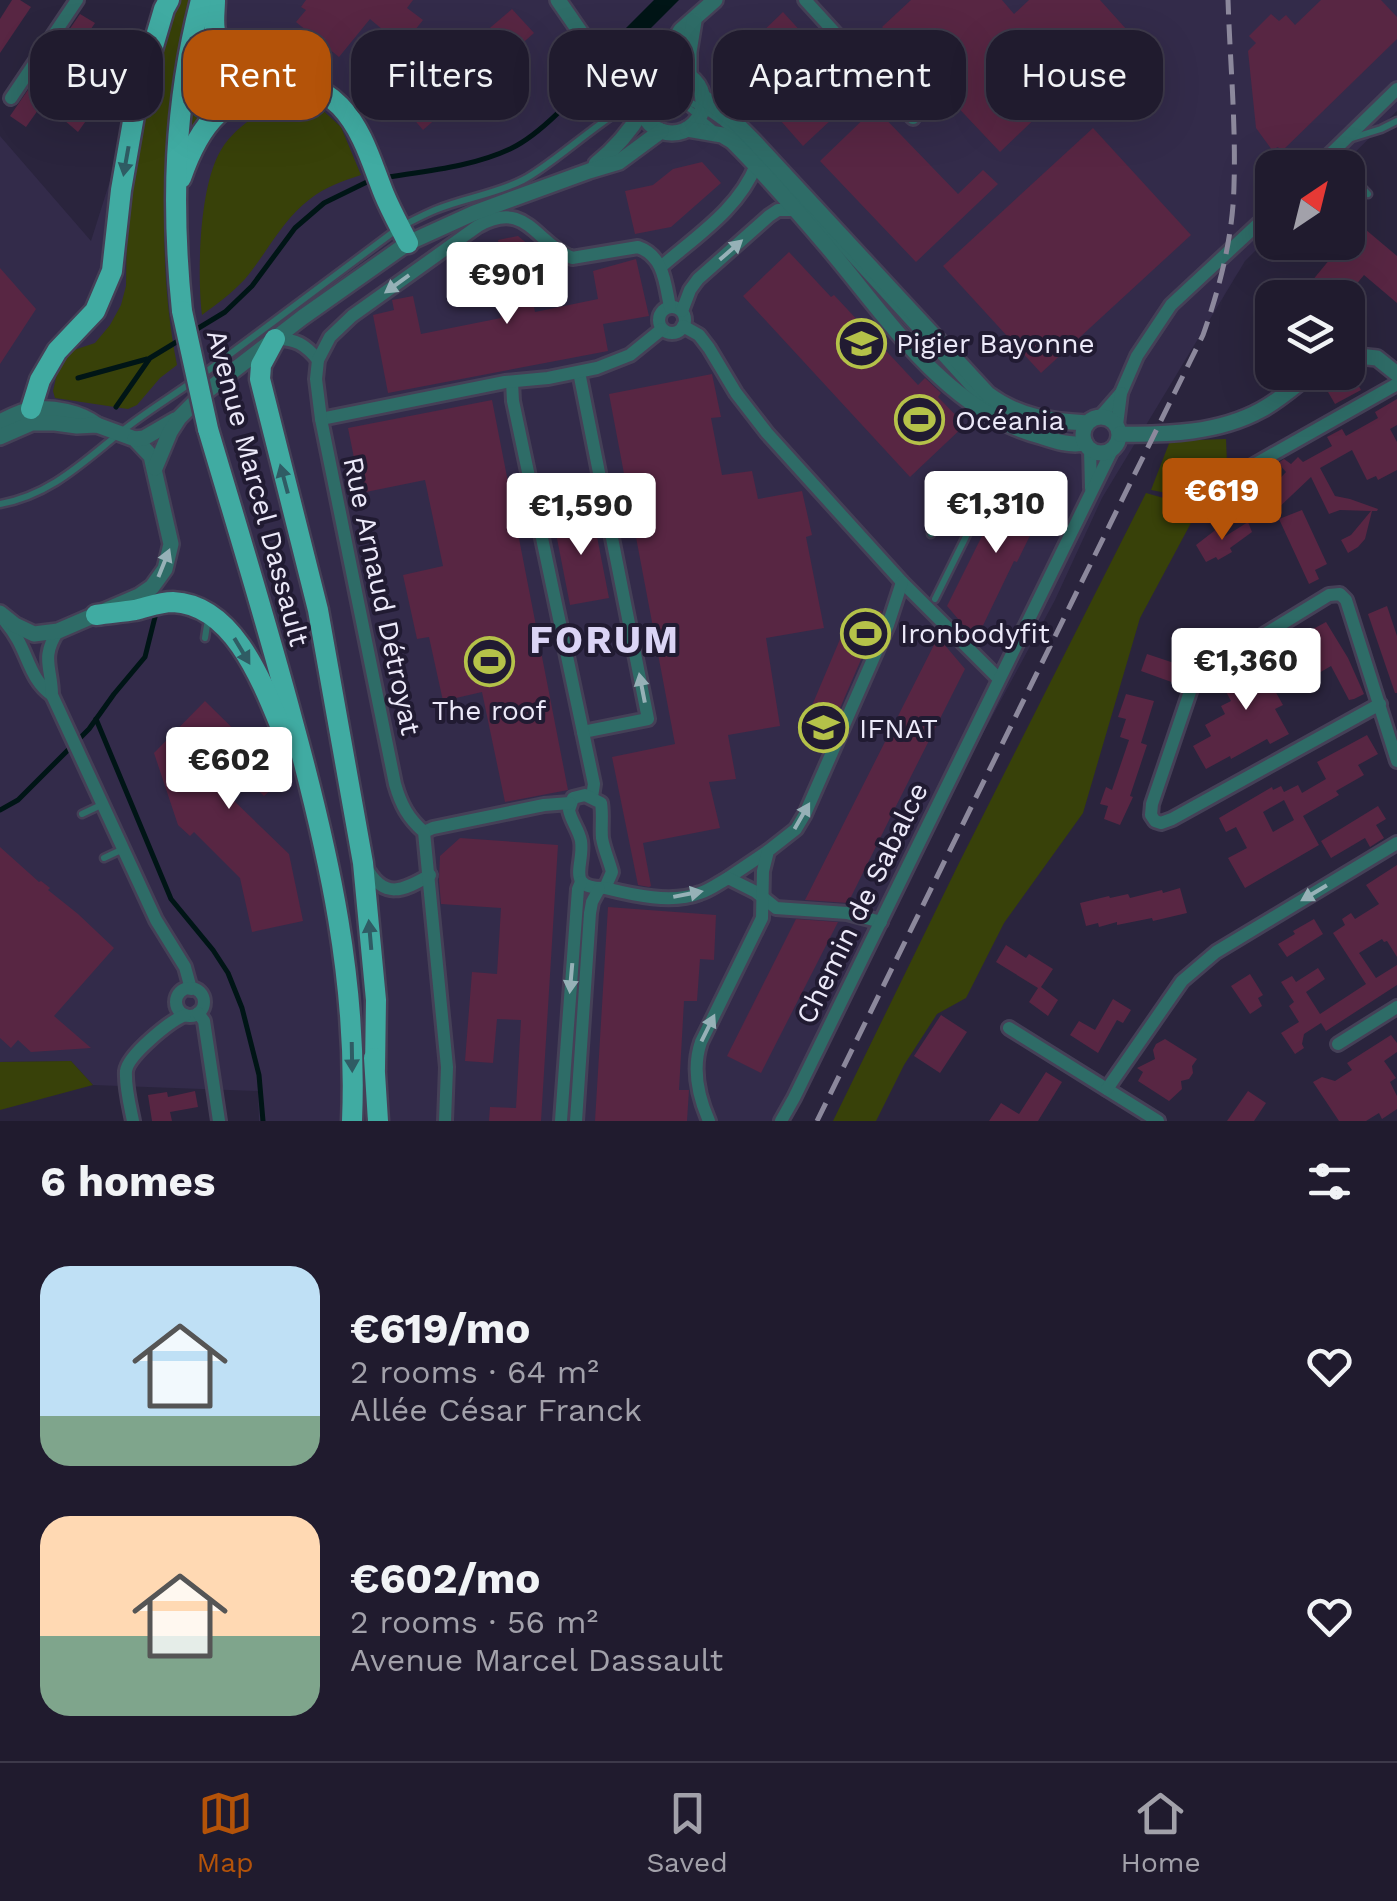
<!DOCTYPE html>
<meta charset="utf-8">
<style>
:root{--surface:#201b2e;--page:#282436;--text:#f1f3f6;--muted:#a2a1aa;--line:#3d394a;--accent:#b45309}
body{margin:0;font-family:"Work Sans",sans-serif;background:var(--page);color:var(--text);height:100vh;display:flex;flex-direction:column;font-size:38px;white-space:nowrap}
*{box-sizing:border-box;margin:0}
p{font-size:32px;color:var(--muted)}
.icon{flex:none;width:55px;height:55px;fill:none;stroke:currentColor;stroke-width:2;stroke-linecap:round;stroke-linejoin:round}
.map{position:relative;height:1121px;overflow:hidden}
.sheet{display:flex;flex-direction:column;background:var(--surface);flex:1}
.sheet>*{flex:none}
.hud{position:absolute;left:30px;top:30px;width:1338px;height:90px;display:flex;gap:20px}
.needle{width:65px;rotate:35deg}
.buttons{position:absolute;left:1255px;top:150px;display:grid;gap:20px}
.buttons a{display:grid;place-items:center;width:110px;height:110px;border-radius:20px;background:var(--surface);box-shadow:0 10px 40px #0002,0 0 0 2px var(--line);font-size:50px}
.price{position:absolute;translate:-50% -85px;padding:0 22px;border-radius:10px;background:#fff;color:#222;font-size:32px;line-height:65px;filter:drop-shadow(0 2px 5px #0008)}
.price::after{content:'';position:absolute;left:50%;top:60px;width:30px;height:22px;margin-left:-15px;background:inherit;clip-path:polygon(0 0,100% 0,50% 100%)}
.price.on{background:var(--accent);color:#fff}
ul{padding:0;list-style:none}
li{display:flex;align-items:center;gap:30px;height:250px;padding:0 40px}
li span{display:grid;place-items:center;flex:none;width:280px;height:200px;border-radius:30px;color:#555}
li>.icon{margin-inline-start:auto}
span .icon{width:120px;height:120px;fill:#fffc;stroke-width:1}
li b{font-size:42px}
h2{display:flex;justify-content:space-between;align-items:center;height:120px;padding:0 40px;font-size:42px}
.chip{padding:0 35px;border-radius:30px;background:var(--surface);box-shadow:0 10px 40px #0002,0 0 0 2px var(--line);font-size:35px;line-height:90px}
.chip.on{background:var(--accent);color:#fff}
.tabs{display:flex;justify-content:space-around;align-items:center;height:140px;border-top:2px solid var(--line);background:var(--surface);font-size:28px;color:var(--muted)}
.tabs a{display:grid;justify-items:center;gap:5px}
.tabs .on{color:var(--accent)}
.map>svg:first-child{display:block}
</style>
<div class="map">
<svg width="1397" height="1121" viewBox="0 0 1397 1121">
<rect width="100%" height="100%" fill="#2a243d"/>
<polygon fill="#332b4a" points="167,0 1397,0 1397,111 1340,167 1272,168 1272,234 1245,261 1102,498 1055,600 881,922 786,1121 259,1121 258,1091 93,1085 71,1061 0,1062 0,136 91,241"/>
<g fill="#384109">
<path d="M 177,0 L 189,0 C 178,39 173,80 169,121 C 162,202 161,284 177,365 L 160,378 L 137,405 L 128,409 L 55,398 L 53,391 L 58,369 L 65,358 L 71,351 L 95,343 L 110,325 L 121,305 L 126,286 L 127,222 L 138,145 L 148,92 Z"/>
<polygon points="207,18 253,81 188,141 193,91"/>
<path d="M 281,100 L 316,104 L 341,127 L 361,175 C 343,181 325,187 310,199 C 282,220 267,253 245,279 C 232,293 217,304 202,315 C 197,274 199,186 221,150 C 234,128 259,113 281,100 Z"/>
<polygon points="1226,439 1227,463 1208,501 1151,490 1170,441"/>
<polygon points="1146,493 1199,508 1140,618 1083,813 1004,923 966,998 937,1014 904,1065 876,1121 833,1121 959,863"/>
<polygon points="71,1061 93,1085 0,1110 0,1062"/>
</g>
<polygon fill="#001516" points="654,0 679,0 626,53 613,41"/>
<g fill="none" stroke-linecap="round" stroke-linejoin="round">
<g stroke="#001516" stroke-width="5">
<path d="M 382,178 C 425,171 473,167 512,148 C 549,130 592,76 621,46"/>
<polyline points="192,332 225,312 252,286 295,228 324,203 371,180"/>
<polyline points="78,378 147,359"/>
<polyline points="116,407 150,358 183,338"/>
<polyline points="96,719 171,899 213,950 228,973 242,1008 259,1075 263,1121"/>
<polyline points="0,810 18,800 89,729 114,694 145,657 156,613"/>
</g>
</g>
<g fill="#582643" fill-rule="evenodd">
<polygon points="12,0 20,0 31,7 0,53 0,19"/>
<polygon points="306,0 413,0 407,8 423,20 402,46 370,19 339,57 296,22 306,10 301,7"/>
<polygon points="911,0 1002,0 1014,14 1029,0 1100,0 1127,30 1000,152 882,27"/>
<polygon points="1321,0 1381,0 1397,17 1397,39 1281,152 1278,147 1272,150 1256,128 1248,51 1256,43 1249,36 1271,14 1279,21 1286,15 1295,25"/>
<polygon points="512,9 534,33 423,130 401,104"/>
<polygon points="783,12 824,57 861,92 803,146 773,112 762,120 770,96 735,58"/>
<polygon points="80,14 95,23 69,61 76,66 62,87 88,107 86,111 90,115 78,132 64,120 69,113 48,96 26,127 10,116"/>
<polygon points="875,108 958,194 983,170 998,184 916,262 820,161"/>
<polygon points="1093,128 1191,235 1041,373 943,266"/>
<polygon points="702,162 721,183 671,227 635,234 625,191 653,185 673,169"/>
<polygon points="1359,224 1397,256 1397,303 1364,275 1345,298 1298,298 1344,242 1348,242 1348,238"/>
<polygon points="518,236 541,255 527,271 535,312 598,299 593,271 636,259 649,316 603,324 608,351 388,393 373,315 394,310 392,300 413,296 421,334 501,318 493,279 505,277 498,240"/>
<polygon points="789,252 831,297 834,295 918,385 925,378 941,393 938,397 965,425 910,477 743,296"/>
<polygon points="0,268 36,309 0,364"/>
<polygon points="1350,370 1361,390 1335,404 1324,385"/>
<polygon points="712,374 721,417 711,418 722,475 752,471 758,499 802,491 812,535 806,537 824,628 766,638 780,726 728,735 736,779 709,782 720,828 643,843 651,886 649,887 638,885 612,757 675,744 609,394"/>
<polygon points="1397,399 1397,425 1390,429 1397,442 1397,470 1378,480 1376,476 1367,480 1352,450 1320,468 1335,496 1350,499 1378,509 1377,511 1372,511 1365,539 1358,547 1348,553 1341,540 1351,535 1371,511 1340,510 1329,514 1311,477 1273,513 1270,507 1255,513 1248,498 1272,487 1286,472 1278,463 1284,459 1291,464 1298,457 1303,462 1332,446 1327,437 1342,429 1346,436 1378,418 1375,412"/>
<polygon points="492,400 568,790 505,802 482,692 443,701 429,637 417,639 403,575 443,566 425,480 361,493 348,428"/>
<polygon points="1010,480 1048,499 1017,562 1014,561 976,640 947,606"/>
<polygon points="1302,510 1327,564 1315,570 1319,579 1309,584 1279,519"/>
<polygon points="592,511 609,598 570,605 553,518"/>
<polygon points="1248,522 1252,532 1230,548 1232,552 1218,560 1216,557 1206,562 1196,545 1218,528 1224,537"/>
<polygon points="1387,606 1397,636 1397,693 1395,693 1368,614"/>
<polygon points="882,611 824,745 800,734 849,618"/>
<polygon points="1326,622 1348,658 1364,694 1354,699 1349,700 1331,666 1300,684 1293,672 1316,658 1302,635"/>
<polygon points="938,637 965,669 895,808 848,903 805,900"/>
<polygon points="1274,648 1276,652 1282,649 1289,662 1266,675 1283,705 1275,709 1289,734 1270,744 1267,739 1231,759 1230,756 1206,769 1193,746 1211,736 1205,725 1225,714 1221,706 1231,701 1222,684 1259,663 1257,658"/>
<polygon points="1147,654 1183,666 1177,684 1141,671"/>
<polygon points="1126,694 1154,701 1141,743 1147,745 1130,796 1133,797 1120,825 1104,819 1108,806 1100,804 1106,787 1112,790 1129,740 1120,737 1126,719 1118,717"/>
<polygon points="205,701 265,760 259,766 277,784 264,796 246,778 229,796 289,854 303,921 252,932 240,878 194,832 190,836 178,825 154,753"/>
<path d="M 1367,735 L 1378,754 L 1358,765 L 1364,775 L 1336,791 L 1339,795 L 1303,816 L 1319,845 L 1245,888 L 1228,858 L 1247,848 L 1236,827 L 1226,832 L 1219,818 L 1272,787 L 1273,790 L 1281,786 L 1284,792 L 1298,785 L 1302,793 L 1326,779 L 1317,762 ZM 1284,800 L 1294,820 L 1273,832 L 1263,812 Z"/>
<polygon points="1378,806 1386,819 1376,825 1384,838 1370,847 1365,838 1331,858 1321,841"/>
<polygon points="460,838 558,845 541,1121 489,1121 490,1107 516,1108 521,1020 497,1019 493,1063 465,1061 472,972 497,974 501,908 441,904 439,880 440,856"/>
<polygon points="0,847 39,882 41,881 50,888 48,890 78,914 114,948 54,1016 91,1048 31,1052 18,1040 11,1048 0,1038"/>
<polygon points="1397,865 1397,957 1387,941 1384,942 1382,939 1359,953 1376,978 1397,965 1397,985 1326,1031 1321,1023 1304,1034 1302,1044 1304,1048 1295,1054 1281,1033 1299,1022 1289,1006 1294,1002 1281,982 1292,976 1296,982 1318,968 1325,979 1306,992 1320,1014 1366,984 1333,933 1345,925 1342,919 1351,913 1355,919 1379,904 1366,885"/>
<polygon points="1180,888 1187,913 1153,921 1152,918 1117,925 1117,922 1099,927 1098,923 1086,926 1080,903 1109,896 1110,898 1128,894 1130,898 1162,890 1163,893"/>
<polygon points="608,907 716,915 714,960 700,959 697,1001 684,1001 679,1090 689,1090 687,1121 595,1121"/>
<polygon points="796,919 838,922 761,1073 727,1056"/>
<polygon points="1314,919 1323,934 1287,957 1278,944 1295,934 1293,931"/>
<polygon points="1006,945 1026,958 1029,954 1053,969 1041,987 1058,1000 1048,1016 1029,1002 1038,988 996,962"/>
<polygon points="1250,974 1263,995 1258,998 1262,1006 1250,1014 1231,986"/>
<polygon points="1113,999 1131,1010 1123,1023 1117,1020 1098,1053 1070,1035 1079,1021 1095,1030"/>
<polygon points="941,1015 967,1032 940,1073 914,1056"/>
<polygon points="1391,1035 1397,1043 1397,1052 1384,1061 1396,1078 1390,1082 1397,1096 1397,1109 1382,1119 1379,1113 1366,1121 1339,1121 1313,1082 1322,1077 1335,1081 1352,1070 1347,1063"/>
<polygon points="1165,1039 1197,1059 1192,1066 1193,1073 1189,1079 1181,1081 1182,1089 1169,1101 1138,1081 1143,1072 1137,1068 1155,1059 1153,1050 1156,1044"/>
<polygon points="1046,1072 1062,1082 1038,1121 989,1121 1001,1103 1019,1114"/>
<polygon points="195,1091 198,1107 170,1112 172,1121 152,1121 148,1095 167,1092 168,1097"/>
<polygon points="1248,1091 1266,1103 1254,1121 1227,1121"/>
</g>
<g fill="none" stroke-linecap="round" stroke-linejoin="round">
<defs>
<g id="service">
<polyline points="652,78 671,93"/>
<polyline points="684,104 713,128"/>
<polyline points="1352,138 1381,129 1397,121"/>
<polyline points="1330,156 1342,168"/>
<polyline points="1348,173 1368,194"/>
<path d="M 202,375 L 400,227 C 412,221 423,215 435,210 C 464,198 496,194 523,180 C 560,161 623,96 659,94 C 685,93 722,121 740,137 L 969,388 L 994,409"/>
<path d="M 0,504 C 50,495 82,463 121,432 C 143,414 168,399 192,382"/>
<polyline points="931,534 946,510 955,507 974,519"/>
<polyline points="935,599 994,480"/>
<polyline points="205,638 208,619"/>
<polyline points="82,814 101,805"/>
<polyline points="104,858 121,850"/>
</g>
<g id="minor">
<polyline points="805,0 913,118"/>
<polyline points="11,98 77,0"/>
<polyline points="1316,168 1397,89"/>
<path d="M 662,266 C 695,237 739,209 756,165"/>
<circle cx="672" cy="320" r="13"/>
<polyline points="682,311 690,290 698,279 769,216 778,210 797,210"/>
<polyline points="683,326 699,335 709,348 736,393 767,433 902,582 999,679"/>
<path d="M 275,339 C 295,338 306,345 318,360"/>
<polyline points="579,372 648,719 583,732"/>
<polyline points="512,382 513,401 594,784 592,797"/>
<polyline points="1100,417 1121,393 1137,356 1171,305 1272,211"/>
<polyline points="321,419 505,382 548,378 597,368 630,355 662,329"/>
<polyline points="1117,425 1121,393"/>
<polyline points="1090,449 1091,488"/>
<polyline points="1252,466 1397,384"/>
<path d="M 4,620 C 9,626 14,633 18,640 C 29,660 32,681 52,695"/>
<path d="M 58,631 C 40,658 52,668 52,695 L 156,920 L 185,967 L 191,989"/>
<polyline points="1380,704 1172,819 1161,823 1155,821 1151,815 1152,804 1195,677 1329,595 1340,594 1346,600 1397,761"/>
<path d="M 585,795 L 601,803 C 603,815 601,826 602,838 C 604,850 609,860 612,872 L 605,888 C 564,889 585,864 581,841 C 579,830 571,821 569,810 L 573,798 Z"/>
<polyline points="424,832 433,828 544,805 570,803"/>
<path d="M 366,867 C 384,900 403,891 430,875"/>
<polyline points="728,878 768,851"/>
<path d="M 605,888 C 633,895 672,904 700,893 C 710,890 719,883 728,878 L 756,892 L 776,908 L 847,913 L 881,922"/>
<circle cx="190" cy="1002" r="14"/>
<polyline points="198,1013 204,1021 219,1121"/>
<polyline points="1009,1028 1158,1121"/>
<polyline points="1338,1044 1397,1007"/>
<polyline points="1107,1089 1182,981 1216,952 1397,843"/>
<path d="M 133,1121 C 130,1106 125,1087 126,1071 C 128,1055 170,1021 185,1015"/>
<path d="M 445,1121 L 447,1067 L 424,832 C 408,818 401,805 395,784 L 321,419 L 316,379 L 318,360 L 330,337 L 352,316 L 478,226 C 527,199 534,242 572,258 L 638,247 C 664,256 665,283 670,307"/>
<polyline points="561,1121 578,889 581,882"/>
<polyline points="576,1121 590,913 592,902 599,889"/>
<path d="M 709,1121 C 698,1096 692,1068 701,1042 L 762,918 L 763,871 L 768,851 L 796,829 L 805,814 L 888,625 L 902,582"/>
<polyline points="781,1121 794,1098 1112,450"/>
</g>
<g id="tertiary">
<polyline points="558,0 585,39 641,97"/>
<circle cx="672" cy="102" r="31"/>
<polyline points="661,72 672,44 681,30 715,0"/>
<polyline points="689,76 689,52 694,21"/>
<path d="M 703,97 L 734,121 L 753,140 L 988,394 C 1019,417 1050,421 1087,423"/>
<path d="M 687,129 L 722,135 L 732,141 C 766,175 798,212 830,250 C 888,319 948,412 1040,436 C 1055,441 1069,446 1085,443"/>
<path d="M 596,164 C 616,148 629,133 642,111"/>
<polyline points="1348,355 1377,358 1397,374"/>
<circle cx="1101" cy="435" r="18"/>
<path d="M 0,422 C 10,417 21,411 32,409 C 54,407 80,412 97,425"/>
<path d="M 1120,434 C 1167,435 1219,433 1261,410 C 1280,400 1296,385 1313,372"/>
<polyline points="0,437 32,423 55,423 77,426 97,425 135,439 151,456 171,544 165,569 152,587 139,596 58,631 34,634 15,625 0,613"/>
<polyline points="135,439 144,438 175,420"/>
<polyline points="155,468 170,432 179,418 203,394 303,317 408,243 474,213 589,171 619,162 661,131"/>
</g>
<g id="primary">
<path d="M 215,0 C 215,10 213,21 215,31 C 229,79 264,70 301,82 C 315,87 329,95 340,106 C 363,130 372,164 384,194 C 391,211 400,227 408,243"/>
<path d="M 181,178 C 202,117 224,101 283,79"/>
<path d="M 182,311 C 171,204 174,104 201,0"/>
<polyline points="275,339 261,365 260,379 318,610 363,863 376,1000 375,1068"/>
<polyline points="31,409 40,380 57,351 95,311 112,271 121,190 136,104 164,9 169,0"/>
<path d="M 208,429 C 237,527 267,624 293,722 C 329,854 358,984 352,1121"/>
<path d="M 96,615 C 109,613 122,612 135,610 C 148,607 160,602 173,602 C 239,605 267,696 289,747"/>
<polyline points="374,1058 378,1121"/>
</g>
</defs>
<use href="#service" stroke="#454057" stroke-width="11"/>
<use href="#minor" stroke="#454057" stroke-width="18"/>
<use href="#tertiary" stroke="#454057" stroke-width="20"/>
<use href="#primary" stroke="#454057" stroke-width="25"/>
<use href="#service" stroke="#2e6c67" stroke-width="6"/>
<use href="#minor" stroke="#2e6c67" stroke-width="12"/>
<use href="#tertiary" stroke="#2e6c67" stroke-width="15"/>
<use href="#primary" stroke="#40aba2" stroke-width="20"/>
<path stroke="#8c889c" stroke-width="5" stroke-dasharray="20 10" stroke-linecap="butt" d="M 817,1121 L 1203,335 C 1220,287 1233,236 1234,185 C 1236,124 1230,61 1228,0"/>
<defs>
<polyline id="primary-bridge" points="182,311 208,429"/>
</defs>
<use href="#primary-bridge" stroke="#454057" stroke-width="25" stroke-linecap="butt"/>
<use href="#primary-bridge" stroke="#40aba2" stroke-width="20"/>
</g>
<defs><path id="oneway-solid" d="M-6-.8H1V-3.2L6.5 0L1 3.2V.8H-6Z" transform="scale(2.5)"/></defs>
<g fill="#2f5c64">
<use href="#oneway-solid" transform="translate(126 161) rotate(100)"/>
<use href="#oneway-solid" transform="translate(284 479) rotate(-105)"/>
<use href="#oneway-solid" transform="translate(242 651) rotate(59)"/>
<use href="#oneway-solid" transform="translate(370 935) rotate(-95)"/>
<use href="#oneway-solid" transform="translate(352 1057) rotate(89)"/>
</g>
<g fill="#96b1b7">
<use href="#oneway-solid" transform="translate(731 250) rotate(-41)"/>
<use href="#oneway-solid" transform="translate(397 284) rotate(144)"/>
<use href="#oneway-solid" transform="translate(164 563) rotate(-68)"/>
<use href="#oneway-solid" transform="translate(642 688) rotate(-101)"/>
<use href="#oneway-solid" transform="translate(802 816) rotate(-60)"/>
<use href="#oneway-solid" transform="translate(1314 893) rotate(149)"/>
<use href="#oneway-solid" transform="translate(688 894) rotate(-11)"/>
<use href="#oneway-solid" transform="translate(571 978) rotate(95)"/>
<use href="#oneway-solid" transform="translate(708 1028) rotate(-64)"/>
</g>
<defs>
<symbol id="university-ring" viewBox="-11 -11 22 22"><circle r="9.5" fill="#211b32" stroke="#b5c249" stroke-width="1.5"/><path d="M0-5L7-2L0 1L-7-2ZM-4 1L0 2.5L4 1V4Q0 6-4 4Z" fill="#b5c249"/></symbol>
<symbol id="stadium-ring" viewBox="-11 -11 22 22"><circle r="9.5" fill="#211b32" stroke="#b5c249" stroke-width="1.5"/><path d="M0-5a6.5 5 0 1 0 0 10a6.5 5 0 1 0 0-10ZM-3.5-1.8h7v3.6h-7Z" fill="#b5c249"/></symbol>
</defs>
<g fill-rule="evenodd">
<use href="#university-ring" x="834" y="316" width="55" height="55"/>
<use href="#stadium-ring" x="892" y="392" width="55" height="55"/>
<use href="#stadium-ring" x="838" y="606" width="55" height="55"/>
<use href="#stadium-ring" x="462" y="634" width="55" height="55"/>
<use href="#university-ring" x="796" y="700" width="55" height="55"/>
</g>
<g text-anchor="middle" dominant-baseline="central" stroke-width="8" stroke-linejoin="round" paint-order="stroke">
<g font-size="28" fill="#ece9f9" stroke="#211b32" text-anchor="start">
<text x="896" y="343">Pigier Bayonne</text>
<text x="955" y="420">Océania</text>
<text x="900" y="633">Ironbodyfit</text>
<text x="489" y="710" text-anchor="middle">The roof</text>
<text x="859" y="728">IFNAT</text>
</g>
<g font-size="28" fill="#ece9f9" stroke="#211b32">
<text transform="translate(258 488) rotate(75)">Avenue Marcel Dassault</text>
<text transform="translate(382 596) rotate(78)">Rue Arnaud Détroyat</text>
<text transform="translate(862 903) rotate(-64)">Chemin de Sabalce</text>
</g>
<g font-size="38" font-weight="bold" letter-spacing="2.5" fill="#dbd4f5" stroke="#211b32">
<text x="605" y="640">FORUM</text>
</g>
</g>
</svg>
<div class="buttons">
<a><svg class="needle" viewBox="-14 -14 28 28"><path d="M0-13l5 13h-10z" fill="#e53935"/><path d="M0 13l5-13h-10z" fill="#a2a1aa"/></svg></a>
<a><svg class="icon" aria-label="layers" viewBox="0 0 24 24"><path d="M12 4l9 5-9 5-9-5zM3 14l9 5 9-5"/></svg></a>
</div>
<b class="price" style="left:507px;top:327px">€901</b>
<b class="price on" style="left:1222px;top:543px">€619</b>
<b class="price" style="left:996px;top:556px">€1,310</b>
<b class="price" style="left:581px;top:558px">€1,590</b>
<b class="price" style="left:1246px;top:713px">€1,360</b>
<b class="price" style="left:229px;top:812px">€602</b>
<div class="hud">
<a class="chip">Buy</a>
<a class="chip on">Rent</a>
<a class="chip">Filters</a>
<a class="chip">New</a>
<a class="chip">Apartment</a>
<a class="chip">House</a>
</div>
</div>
<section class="sheet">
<h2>6 homes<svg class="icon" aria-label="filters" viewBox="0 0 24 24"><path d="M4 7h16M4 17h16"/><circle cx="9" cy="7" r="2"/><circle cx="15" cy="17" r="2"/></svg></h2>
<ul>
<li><span style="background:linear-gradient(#bfe0f5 75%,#7fa58c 0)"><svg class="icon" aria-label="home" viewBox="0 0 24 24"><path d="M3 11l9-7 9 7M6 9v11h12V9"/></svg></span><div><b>€619/mo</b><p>2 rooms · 64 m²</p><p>Allée César Franck</p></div><svg class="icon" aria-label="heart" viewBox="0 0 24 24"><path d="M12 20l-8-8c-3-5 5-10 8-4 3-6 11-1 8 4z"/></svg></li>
<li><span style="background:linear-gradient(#ffd9b3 60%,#7fa58c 0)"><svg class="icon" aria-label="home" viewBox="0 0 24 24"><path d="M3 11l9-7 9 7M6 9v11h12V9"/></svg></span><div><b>€602/mo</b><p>2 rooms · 56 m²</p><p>Avenue Marcel Dassault</p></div><svg class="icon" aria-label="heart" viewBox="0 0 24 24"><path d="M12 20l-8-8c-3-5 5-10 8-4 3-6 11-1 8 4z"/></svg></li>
</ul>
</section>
<nav class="tabs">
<a class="on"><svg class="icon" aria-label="map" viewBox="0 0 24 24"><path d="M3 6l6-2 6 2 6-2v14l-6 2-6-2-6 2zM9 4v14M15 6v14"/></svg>Map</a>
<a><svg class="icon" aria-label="saved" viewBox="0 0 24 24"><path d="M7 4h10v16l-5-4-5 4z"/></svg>Saved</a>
<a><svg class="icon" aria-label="home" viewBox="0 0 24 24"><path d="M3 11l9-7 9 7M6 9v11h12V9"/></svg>Home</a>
</nav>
